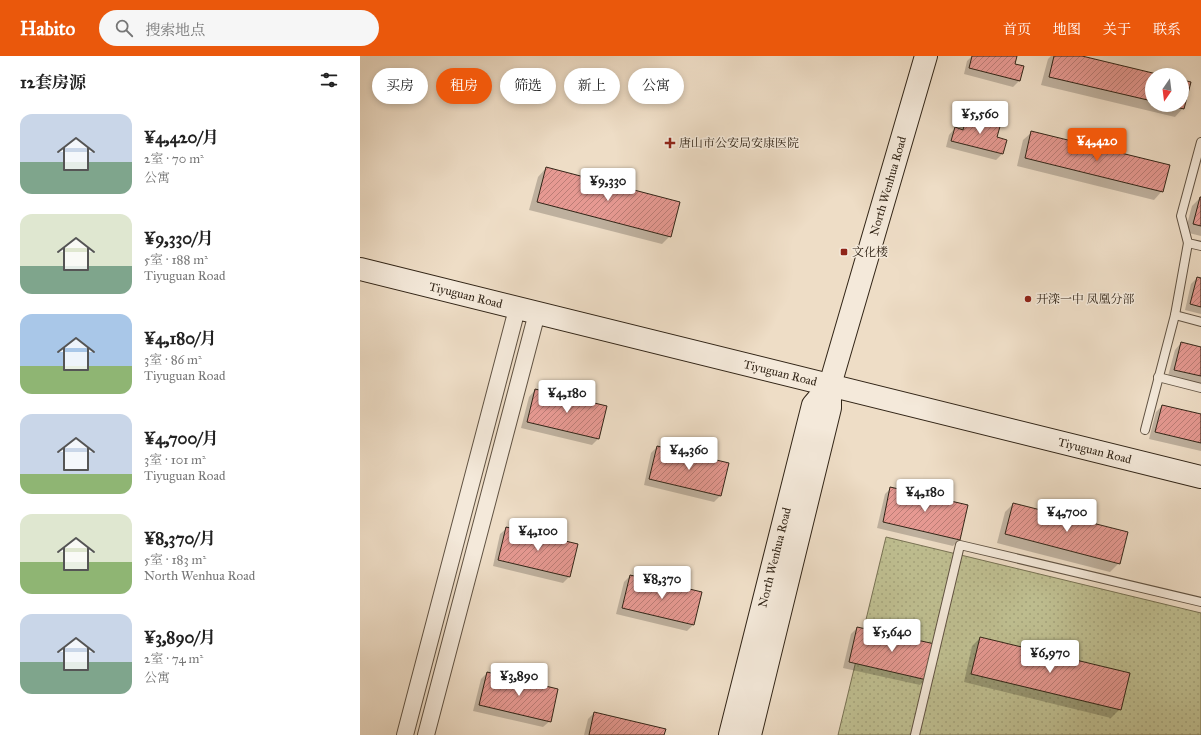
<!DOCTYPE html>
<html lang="zh">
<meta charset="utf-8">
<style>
:root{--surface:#fff;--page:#f6f6f6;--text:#222;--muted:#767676;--accent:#ea580c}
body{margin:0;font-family:"IM FELL Great Primer","Noto Serif SC",serif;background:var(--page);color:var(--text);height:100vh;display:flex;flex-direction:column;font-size:15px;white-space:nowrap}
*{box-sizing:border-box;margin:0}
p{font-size:13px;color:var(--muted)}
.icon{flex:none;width:22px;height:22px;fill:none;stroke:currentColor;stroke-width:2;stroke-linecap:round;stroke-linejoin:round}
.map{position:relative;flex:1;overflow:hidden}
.sheet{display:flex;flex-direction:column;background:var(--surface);width:360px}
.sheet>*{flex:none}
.banner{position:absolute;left:12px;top:12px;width:380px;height:36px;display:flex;gap:8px}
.needle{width:26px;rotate:194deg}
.controls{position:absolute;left:785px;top:12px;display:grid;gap:8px}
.controls a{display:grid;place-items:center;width:44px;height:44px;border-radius:50%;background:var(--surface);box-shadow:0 2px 6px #0003;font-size:20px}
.price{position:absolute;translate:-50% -34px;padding:0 9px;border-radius:4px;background:#fff;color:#222;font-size:13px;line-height:26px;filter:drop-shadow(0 1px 2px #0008)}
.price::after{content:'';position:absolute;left:50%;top:24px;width:12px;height:9px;margin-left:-6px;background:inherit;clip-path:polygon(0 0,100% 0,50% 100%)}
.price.on{background:var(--accent);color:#fff}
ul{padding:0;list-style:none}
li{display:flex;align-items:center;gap:12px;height:100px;padding:0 20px}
li span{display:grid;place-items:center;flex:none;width:112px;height:80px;border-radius:12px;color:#555}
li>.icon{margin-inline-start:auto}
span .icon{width:48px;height:48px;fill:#fffc;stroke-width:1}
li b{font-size:17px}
h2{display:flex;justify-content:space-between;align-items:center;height:48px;padding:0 20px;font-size:17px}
.tag{padding:0 14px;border-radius:18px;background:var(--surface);box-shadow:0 2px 6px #0003;font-size:14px;line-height:36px}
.tag.on{background:var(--accent);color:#fff}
header{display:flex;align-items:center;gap:24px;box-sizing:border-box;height:56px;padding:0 20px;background:var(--accent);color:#fff}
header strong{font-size:19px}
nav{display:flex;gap:22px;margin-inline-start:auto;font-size:14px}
.search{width:280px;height:36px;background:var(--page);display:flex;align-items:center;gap:10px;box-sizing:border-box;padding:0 14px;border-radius:22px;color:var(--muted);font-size:15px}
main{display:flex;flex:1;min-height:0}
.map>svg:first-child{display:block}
</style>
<header>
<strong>Habito</strong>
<div class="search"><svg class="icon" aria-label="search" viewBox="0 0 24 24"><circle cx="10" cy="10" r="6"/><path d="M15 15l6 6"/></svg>搜索地点</div>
<nav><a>首页</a><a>地图</a><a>关于</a><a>联系</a></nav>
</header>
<main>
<section class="sheet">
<h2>12套房源<svg class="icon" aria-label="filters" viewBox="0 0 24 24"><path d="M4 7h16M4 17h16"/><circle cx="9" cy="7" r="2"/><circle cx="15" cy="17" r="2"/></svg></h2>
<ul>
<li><span style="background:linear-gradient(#c9d6e8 60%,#7fa58c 0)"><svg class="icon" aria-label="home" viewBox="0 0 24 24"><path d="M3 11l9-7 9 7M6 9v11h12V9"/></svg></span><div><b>¥4,420/月</b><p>2室 · 70 m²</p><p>公寓</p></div></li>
<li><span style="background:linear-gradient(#dfe7d0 65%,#7fa58c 0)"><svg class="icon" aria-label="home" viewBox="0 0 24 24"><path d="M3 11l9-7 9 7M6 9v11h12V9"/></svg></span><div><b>¥9,330/月</b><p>5室 · 188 m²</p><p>Tiyuguan Road</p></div></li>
<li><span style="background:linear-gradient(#a9c7e8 65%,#8fb573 0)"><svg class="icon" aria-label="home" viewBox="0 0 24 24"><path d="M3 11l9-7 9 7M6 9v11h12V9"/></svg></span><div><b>¥4,180/月</b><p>3室 · 86 m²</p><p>Tiyuguan Road</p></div></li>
<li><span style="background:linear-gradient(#c9d6e8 75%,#8fb573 0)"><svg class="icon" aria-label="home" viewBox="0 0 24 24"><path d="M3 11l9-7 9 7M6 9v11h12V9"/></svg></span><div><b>¥4,700/月</b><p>3室 · 101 m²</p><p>Tiyuguan Road</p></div></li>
<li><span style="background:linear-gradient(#dfe7d0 60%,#8fb573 0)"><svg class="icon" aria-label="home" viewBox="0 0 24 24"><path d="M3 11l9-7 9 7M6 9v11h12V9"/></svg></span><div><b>¥8,370/月</b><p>5室 · 183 m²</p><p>North Wenhua Road</p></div></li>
<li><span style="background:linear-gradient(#c9d6e8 60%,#7fa58c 0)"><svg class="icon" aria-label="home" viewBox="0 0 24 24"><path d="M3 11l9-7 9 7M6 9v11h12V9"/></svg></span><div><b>¥3,890/月</b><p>2室 · 74 m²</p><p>公寓</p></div></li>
</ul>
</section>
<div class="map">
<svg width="841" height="679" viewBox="0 0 841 679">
<defs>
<pattern id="garden-dots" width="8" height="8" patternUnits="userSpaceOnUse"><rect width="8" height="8" fill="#bfbf91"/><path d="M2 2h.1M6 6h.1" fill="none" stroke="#a5a47c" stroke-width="1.8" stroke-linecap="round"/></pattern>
<pattern id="building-hatch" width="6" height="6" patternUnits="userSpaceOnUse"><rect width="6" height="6" fill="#e69992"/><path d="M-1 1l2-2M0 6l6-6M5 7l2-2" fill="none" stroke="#bb7d76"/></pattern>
</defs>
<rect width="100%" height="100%" fill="#eeddc6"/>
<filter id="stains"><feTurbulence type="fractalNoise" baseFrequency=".005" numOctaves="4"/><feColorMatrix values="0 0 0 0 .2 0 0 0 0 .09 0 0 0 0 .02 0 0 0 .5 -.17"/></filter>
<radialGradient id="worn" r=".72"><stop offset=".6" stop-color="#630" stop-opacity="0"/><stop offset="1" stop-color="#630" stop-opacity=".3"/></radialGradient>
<polygon fill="url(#garden-dots)" stroke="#787254" points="526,481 841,557 841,679 478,679"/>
<g fill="#0003">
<polygon points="612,0 656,0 653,8 659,25 653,31 604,18 607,5"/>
<polygon points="691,0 717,0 797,19 792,19 792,49 822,49 822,25 823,52 815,61 681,29 688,3"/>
<polygon points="608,59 636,82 645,84 642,98 636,104 586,91 589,79 595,72 599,73 601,66"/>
<polygon points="672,76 802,135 794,144 657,110 663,84"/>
<polygon points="186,112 310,180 302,188 169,154 178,121"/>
<polygon points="840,142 841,142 841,180 825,176 832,150"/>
<polygon points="837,222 841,223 841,258 825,254 831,228"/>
<polygon points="821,287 841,292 841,328 808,320 815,294"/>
<polygon points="175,334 245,351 238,383 232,389 161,372 169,341"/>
<polygon points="802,350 841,359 841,395 789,383 796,356"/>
<polygon points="297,391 360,440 354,446 284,429 291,397"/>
<polygon points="531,432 599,484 593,490 517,472 525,438"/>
<polygon points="653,448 759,507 750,516 637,487 645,456"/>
<polygon points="147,472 209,521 203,527 133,510 140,478"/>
<polygon points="270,520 333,569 327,575 256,558 264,526"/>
<polygon points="497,572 566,623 560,629 483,612 491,578"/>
<polygon points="620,582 760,653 751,662 604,626 612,590"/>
<polygon points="127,617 190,665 183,671 113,655 121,623"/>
<polygon points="234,657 303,679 224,679 228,663"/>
</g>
<g fill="url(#building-hatch)" stroke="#322517">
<polygon points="612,0 657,0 655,8 664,10 660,25 609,12"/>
<polygon points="694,0 722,0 801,19 792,19 792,45 689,21"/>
<polygon points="822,24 831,26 824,53 807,49 822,49"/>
<polygon points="607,58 641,67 637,81 647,84 643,98 591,85 595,71 603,74"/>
<polygon points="671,75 810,109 803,136 665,102"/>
<polygon points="186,111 320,146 311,181 177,146"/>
<polygon points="840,141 841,141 841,170 833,168"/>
<polygon points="837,221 841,222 841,251 830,248"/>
<polygon points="821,286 841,291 841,320 814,314"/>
<polygon points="175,333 247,350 239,383 167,366"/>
<polygon points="802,349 841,358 841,387 795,376"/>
<polygon points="297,390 369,407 361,440 289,423"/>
<polygon points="530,431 608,449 600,484 523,466"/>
<polygon points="653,447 768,476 760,508 645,478"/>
<polygon points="146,471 218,488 210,521 138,504"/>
<polygon points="270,519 342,536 334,569 262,552"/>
<polygon points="497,571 575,588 567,624 489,606"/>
<polygon points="620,581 770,617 761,654 611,618"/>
<polygon points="127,616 198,633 191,666 119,649"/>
<polygon points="234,656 306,673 304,679 229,679"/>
</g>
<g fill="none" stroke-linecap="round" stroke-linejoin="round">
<defs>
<g id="lane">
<polyline points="841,86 821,160 828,187 841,190"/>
<polyline points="815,259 841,266"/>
<polyline points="798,321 841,332"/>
<polyline points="785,374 815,259 828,187"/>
<polyline points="555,679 600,489 841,546"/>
</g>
<g id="street">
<polyline points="45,679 157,253"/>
<polyline points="66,679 177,257"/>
</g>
<g id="secondary">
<path id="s1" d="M 0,213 L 841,421"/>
<path id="s2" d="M 370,679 L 453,349 L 470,329"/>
<path id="s3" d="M 390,679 L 470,352 L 470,329 L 566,0"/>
</g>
</defs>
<use href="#lane" stroke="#615343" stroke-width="10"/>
<use href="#street" stroke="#615343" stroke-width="18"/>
<use href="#secondary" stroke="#322517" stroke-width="24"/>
<use href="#lane" stroke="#f4e9da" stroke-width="8"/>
<use href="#street" stroke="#f4e9da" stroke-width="16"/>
<use href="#secondary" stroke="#f4e9da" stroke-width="22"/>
</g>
<g fill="#8f2418" stroke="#f4e9da" stroke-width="1.5">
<path d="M308 81h4v4h4v4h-4v4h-4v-4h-4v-4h4z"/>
<rect x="480" y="192" width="8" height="8" rx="2"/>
<circle cx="668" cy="243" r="4"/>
</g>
<g text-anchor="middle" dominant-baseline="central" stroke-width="3" stroke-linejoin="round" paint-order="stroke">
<g font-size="12" fill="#322517" stroke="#f4e9da" text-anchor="start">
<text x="319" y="87">唐山市公安局安康医院</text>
<text x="492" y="196">文化楼</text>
<text x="676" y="243">开滦一中 凤凰分部</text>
</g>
<g font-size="12" fill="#322517" stroke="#f4e9da">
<text stroke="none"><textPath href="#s3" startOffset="567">North Wenhua Road</textPath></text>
<text stroke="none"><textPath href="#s1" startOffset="109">Tiyuguan Road</textPath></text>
<text stroke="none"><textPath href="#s1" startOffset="433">Tiyuguan Road</textPath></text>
<text stroke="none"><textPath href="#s1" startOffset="757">Tiyuguan Road</textPath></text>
<text stroke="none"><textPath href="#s2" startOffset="183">North Wenhua Road</textPath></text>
</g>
</g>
<rect width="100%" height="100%" filter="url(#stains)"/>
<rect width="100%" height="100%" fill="url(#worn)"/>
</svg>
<div class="controls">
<a><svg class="needle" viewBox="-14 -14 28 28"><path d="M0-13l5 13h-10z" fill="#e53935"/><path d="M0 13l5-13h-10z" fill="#767676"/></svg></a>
</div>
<b class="price" style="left:620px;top:79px">¥5,560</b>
<b class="price on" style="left:737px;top:106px">¥4,420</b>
<b class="price" style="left:248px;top:146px">¥9,330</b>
<b class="price" style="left:207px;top:358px">¥4,180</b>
<b class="price" style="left:329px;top:415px">¥4,360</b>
<b class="price" style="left:565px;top:457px">¥4,180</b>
<b class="price" style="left:707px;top:477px">¥4,700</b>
<b class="price" style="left:178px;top:496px">¥4,100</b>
<b class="price" style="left:302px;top:544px">¥8,370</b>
<b class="price" style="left:532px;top:597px">¥5,640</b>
<b class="price" style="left:690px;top:618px">¥6,970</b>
<b class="price" style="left:159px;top:641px">¥3,890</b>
<div class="banner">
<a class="tag">买房</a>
<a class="tag on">租房</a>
<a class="tag">筛选</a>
<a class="tag">新上</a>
<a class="tag">公寓</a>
</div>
</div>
</main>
